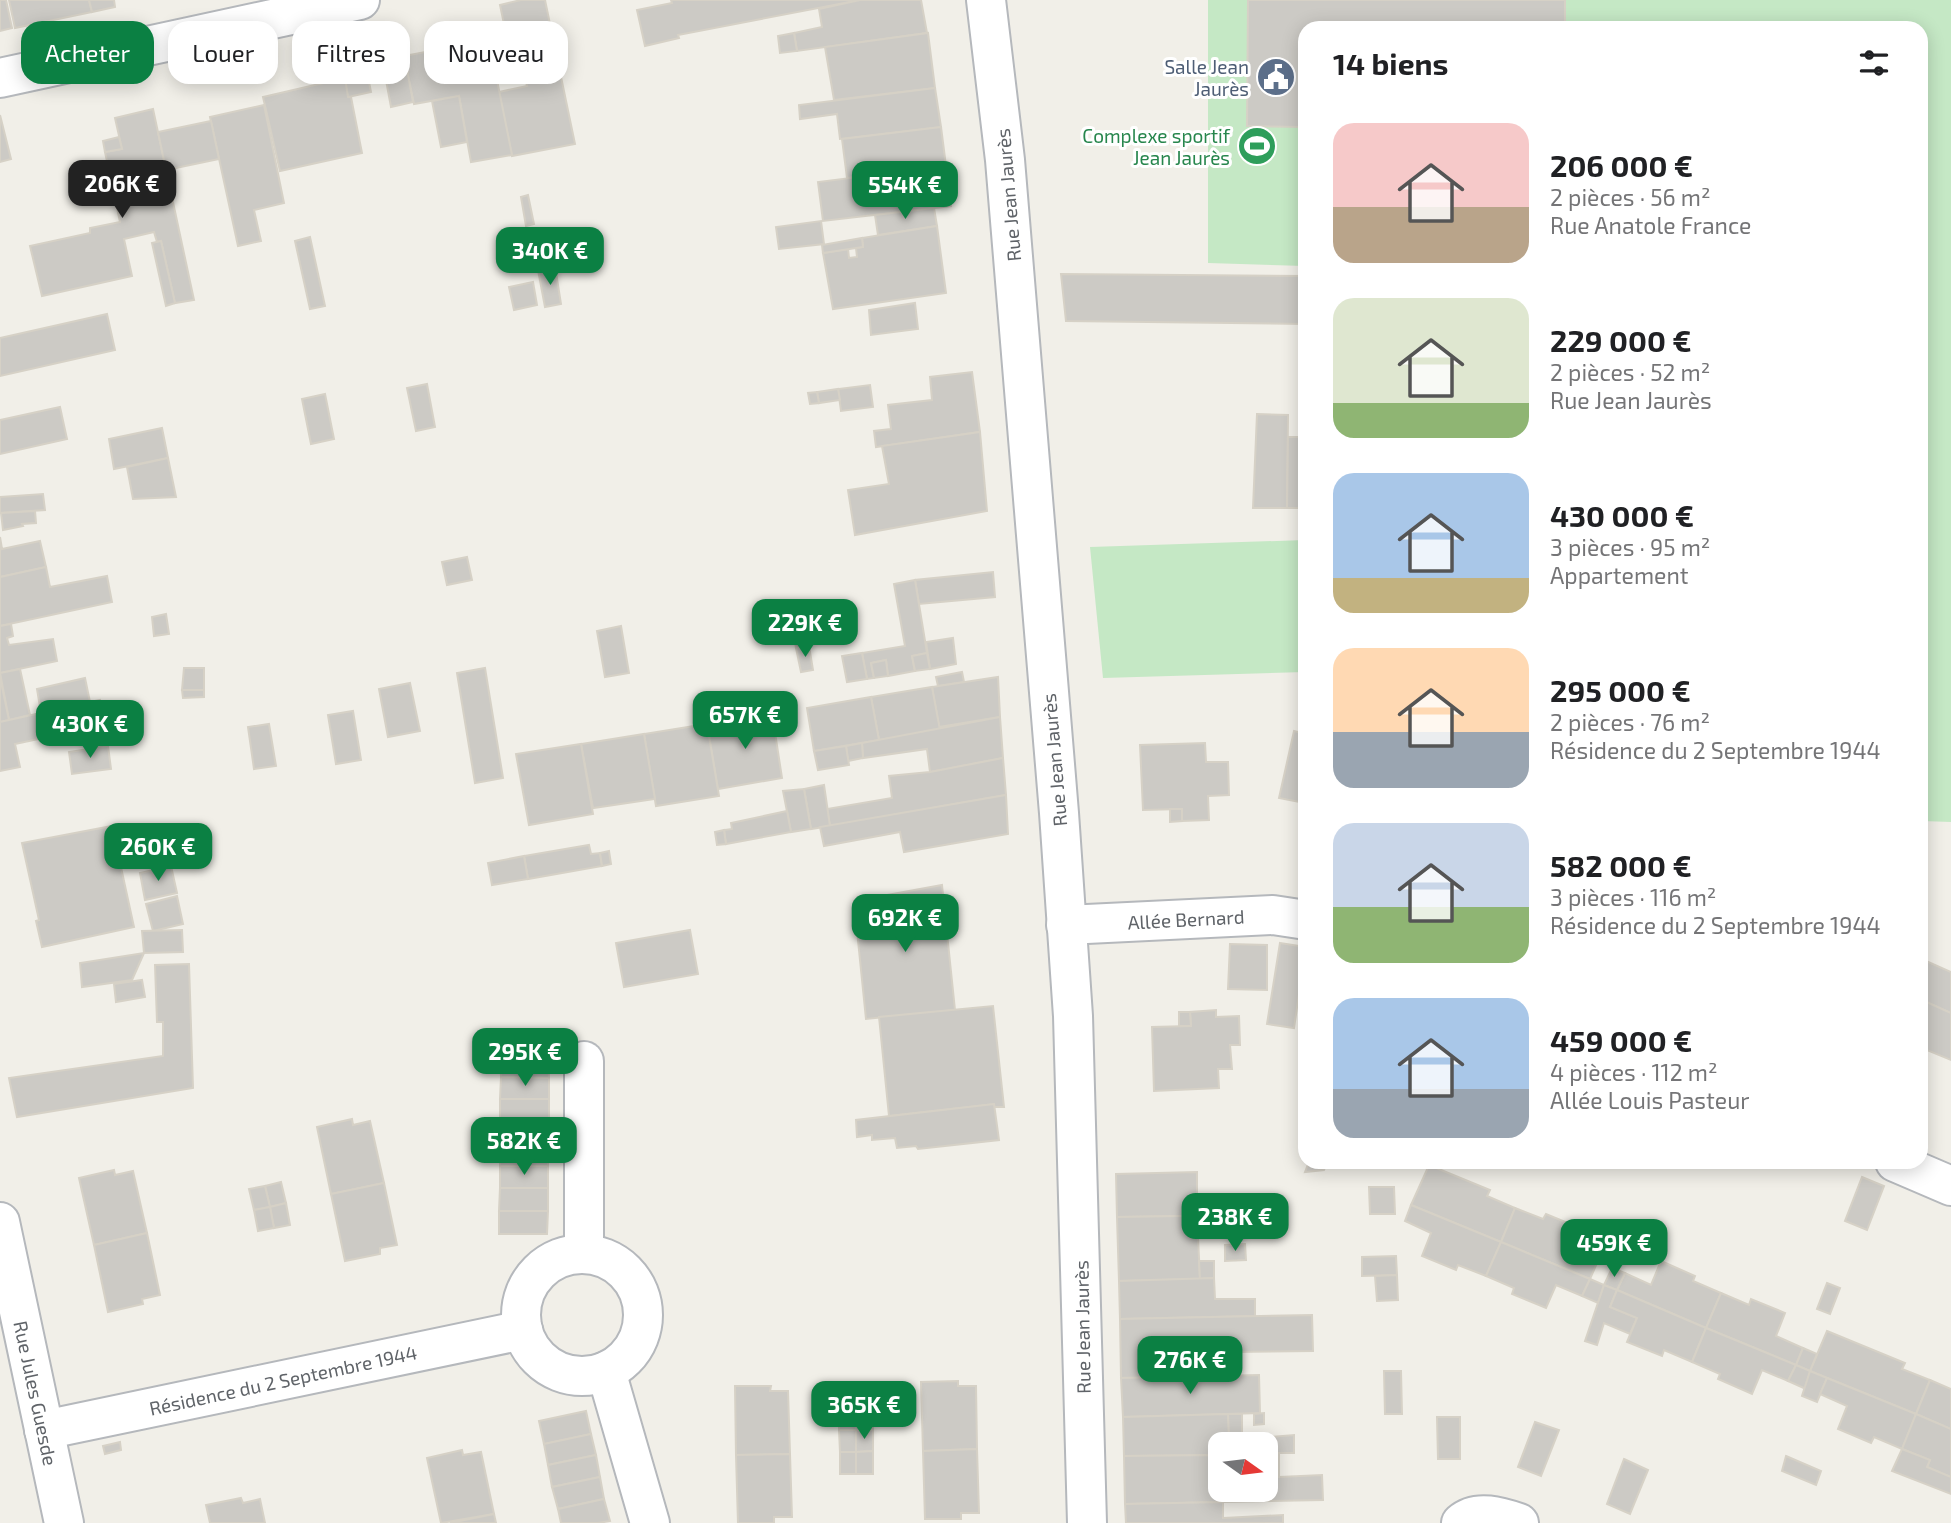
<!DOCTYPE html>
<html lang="fr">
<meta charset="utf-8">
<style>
:root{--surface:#fff;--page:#f2f2f2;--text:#202124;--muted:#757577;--accent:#0b8043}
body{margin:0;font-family:"Exo 2",sans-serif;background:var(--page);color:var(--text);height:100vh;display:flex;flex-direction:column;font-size:26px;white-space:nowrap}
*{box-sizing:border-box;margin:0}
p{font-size:23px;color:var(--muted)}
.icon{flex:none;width:38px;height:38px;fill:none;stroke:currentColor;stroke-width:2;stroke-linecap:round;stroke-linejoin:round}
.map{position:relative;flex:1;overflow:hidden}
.panel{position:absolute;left:1298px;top:21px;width:630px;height:1148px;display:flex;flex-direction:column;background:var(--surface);border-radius:21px;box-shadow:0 4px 18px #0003}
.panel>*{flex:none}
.hud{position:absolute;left:21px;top:21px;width:665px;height:63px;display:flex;gap:14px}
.needle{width:46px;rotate:104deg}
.tools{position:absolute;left:1208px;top:1432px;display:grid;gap:14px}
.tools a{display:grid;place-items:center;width:70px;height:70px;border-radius:14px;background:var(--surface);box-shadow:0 4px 18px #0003;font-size:35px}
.price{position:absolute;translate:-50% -60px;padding:0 16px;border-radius:14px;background:var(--accent);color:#fff;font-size:23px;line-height:46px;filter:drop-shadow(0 2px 4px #0008)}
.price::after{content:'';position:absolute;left:50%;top:42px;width:21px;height:16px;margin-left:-10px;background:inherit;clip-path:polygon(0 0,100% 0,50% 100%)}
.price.selected{background:#222;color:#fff}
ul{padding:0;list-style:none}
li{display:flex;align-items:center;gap:21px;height:175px;padding:0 35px}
li span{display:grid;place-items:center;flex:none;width:196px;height:140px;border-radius:21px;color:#555}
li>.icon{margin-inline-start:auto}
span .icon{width:84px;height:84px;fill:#fffc;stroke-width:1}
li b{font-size:30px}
h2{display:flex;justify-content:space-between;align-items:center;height:84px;padding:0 35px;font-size:30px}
.tag{padding:0 24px;border-radius:21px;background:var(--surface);box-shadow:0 4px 18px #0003;font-size:24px;line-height:63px}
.tag.selected{background:var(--accent);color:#fff}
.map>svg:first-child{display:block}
</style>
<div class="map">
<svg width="1951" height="1523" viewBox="0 0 1951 1523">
<rect width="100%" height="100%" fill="#f1efe8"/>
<g fill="#c5e8c5">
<polygon points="1208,0 1951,0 1951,822 1922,821 1922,28 1306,28 1305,266 1208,263"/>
<polygon points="1305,540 1305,672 1103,678 1090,547"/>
</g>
<g fill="#cccac5" stroke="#d6d1c6" stroke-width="2">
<polygon points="0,0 6,0 12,28 0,31"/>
<polygon points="9,0 89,0 92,12 15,28"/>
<polygon points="89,0 114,0 115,7 92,12"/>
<polygon points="521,0 545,0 575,144 512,156 499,92 527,86 518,45 509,48 500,5"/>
<polygon points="671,0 860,0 678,35 679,38 645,46 637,10 672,3"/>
<polygon points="860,0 921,0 927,33 797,51 794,33 822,27 819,9"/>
<polygon points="1248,0 1565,0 1565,28 1306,28 1306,127 1247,126"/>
<polygon points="794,33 797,51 780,53 778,36"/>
<polygon points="928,33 935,88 834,100 825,47"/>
<polygon points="489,40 512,155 471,162 459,96 414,104 404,56"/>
<polygon points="362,47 371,92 348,97 339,51"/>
<polygon points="405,59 413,102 391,107 383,64"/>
<polygon points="345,78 348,97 351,97 362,153 280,171 263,97"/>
<polygon points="935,88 941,127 840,139 837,114 800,119 799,105"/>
<polygon points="459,96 467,142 441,147 432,101"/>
<polygon points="264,105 284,203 254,210 261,241 238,246 210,117"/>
<polygon points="153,109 194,300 175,303 161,241 157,242 154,232 124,239 132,276 42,296 30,246 90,233 90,228 120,222 105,152 122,149 115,118"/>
<polygon points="0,115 11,159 0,162"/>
<polygon points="211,121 219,159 166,170 158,132"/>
<polygon points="941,127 946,166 847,178 842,139"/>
<polygon points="119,137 122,149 105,152 103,141"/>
<polygon points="946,166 951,206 823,221 818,182"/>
<polygon points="528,195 534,224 526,226 521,197"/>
<polygon points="934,208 937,226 878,235 875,215"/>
<polygon points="821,221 824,244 779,249 776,227"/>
<polygon points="937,226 946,293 833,309 823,253 848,249 849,258 857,257 856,248 863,247 862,238"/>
<polygon points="310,237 325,306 310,309 295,241"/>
<polygon points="862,238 863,247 823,253 822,245"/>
<polygon points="161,241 175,303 166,306 152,243"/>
<polygon points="555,266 561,304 545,307 538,270"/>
<polygon points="1061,274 1306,276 1306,324 1066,321"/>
<polygon points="533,282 537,305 514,310 509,287"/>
<polygon points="915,303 918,329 871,335 869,310"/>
<polygon points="107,314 115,350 0,376 0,338"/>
<polygon points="972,372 980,432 876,447 874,431 891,429 888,405 932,400 930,377"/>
<polygon points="427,384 435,427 416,431 407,388"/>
<polygon points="870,385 873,407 841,411 838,389"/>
<polygon points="838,389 840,400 819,403 817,392"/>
<polygon points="817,392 819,403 810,404 808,393"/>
<polygon points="325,394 334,439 311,444 302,399"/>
<polygon points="60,407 67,439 0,454 0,420"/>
<polygon points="1257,414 1288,415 1287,508 1253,508"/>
<polygon points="162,428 168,458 114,469 109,439"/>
<polygon points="980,432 987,511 855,535 848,490 889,484 882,446"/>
<polygon points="1288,437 1306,437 1306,508 1287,508"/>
<polygon points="168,458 176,497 133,499 127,467"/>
<polygon points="43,494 45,510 0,513 0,497"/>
<polygon points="35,511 36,523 22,524 23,526 3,530 1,513"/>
<polygon points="0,537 2,549 40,541 46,567 0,577"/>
<polygon points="467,557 472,580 447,585 442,562"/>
<polygon points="46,567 50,587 107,576 112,602 0,626 0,577"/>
<polygon points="993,572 995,597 919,604 915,580"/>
<polygon points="915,580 927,653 912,656 915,671 888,676 886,660 871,663 874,678 867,679 862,653 905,646 894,584"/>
<polygon points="166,614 169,634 154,636 152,617"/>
<polygon points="11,624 13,636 7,638 9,645 53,639 57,661 0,673 0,626"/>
<polygon points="621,626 629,673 605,677 597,631"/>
<polygon points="810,631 812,639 795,642 794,634"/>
<polygon points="953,638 956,664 930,669 926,642"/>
<polygon points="807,639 809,646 796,648 795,642"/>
<polygon points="809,646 813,670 801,672 796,648"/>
<polygon points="862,653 867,679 847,682 842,656"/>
<polygon points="927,653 930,669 915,671 912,656"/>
<polygon points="886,660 888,676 874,678 871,663"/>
<polygon points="184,668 204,668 204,690 182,690"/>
<polygon points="485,668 503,778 475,783 457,673"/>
<polygon points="20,669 30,715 9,720 0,673"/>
<polygon points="962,672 964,682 938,686 936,677"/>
<polygon points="0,677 9,720 0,722"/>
<polygon points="998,677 1000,717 939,727 932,687"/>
<polygon points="85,678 90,702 41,713 37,689"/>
<polygon points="410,683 420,731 388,737 379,689"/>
<polygon points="932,687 940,730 879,740 871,697"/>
<polygon points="182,690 204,690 204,697 183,698"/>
<polygon points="871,697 879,740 814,751 807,708"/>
<polygon points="100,700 106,724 95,727 90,702"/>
<polygon points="90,702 95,727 15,744 20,767 0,771 0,722"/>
<polygon points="353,711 361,760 336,764 328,715"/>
<polygon points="772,713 782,778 718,789 707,724"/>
<polygon points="1000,717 1003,758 930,772 927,749 863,758 862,743"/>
<polygon points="269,724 276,766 254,769 248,727"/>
<polygon points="707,724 719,796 656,806 644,734"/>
<polygon points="1294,731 1306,734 1305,803 1279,798"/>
<polygon points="644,734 655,799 593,808 581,744"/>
<polygon points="862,743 863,758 848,761 846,746"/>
<polygon points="1205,743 1206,762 1228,762 1229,795 1208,796 1209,820 1182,821 1182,809 1143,810 1140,745"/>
<polygon points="581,744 593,814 529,825 516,754"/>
<polygon points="108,746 111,769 72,774 69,752"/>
<polygon points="846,746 849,765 818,770 814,751"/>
<polygon points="1003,758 1006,795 830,826 827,809 892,798 889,776 930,772"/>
<polygon points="824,785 830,826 811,829 804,789"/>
<polygon points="804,789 811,829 791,832 783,791"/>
<polygon points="1006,795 1008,834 904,852 900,832 824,846 820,827"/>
<polygon points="1170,809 1182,809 1182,821 1170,822"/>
<polygon points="787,811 791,832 726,844 724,830 732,829 731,823"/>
<polygon points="112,826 134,927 42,947 36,921 39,920 22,843"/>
<polygon points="724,830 726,844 717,845 715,832"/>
<polygon points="589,845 591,854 600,853 602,866 528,879 524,856"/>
<polygon points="609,851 611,864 602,866 600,853"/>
<polygon points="524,856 528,879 492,885 488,863"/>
<polygon points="171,866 177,893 145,900 140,873"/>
<polygon points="942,885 955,1010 866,1019 854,901"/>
<polygon points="177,896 183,924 153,931 146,904"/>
<polygon points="182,930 183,952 144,953 142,931"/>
<polygon points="690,930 698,974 624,987 616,943"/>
<polygon points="1280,943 1306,947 1294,1028 1267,1024"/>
<polygon points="1230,944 1267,945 1267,990 1228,989"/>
<polygon points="144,953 132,980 82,987 80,963"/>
<polygon points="1926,961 1951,972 1951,1013 1922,1000 1922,972"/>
<polygon points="189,964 193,1088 17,1117 9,1078 163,1056 163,1022 157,1022 155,965"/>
<polygon points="142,980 145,997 116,1002 114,984"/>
<polygon points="1922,1000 1951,1013 1951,1060 1922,1048 1925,1042 1922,1040"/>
<polygon points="993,1006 1004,1107 994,1107 994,1104 889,1116 879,1017"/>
<polygon points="1216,1010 1216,1017 1239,1016 1240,1045 1230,1045 1232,1069 1218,1069 1219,1088 1154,1091 1152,1027 1191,1026 1190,1012"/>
<polygon points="1179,1012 1190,1012 1191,1026 1179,1026"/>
<polygon points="500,1053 548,1054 549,1078 501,1077"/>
<polygon points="501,1077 549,1078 549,1099 500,1099"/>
<rect x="500" y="1099" width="49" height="23"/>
<polygon points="994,1104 999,1140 918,1149 916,1146 897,1148 895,1138 872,1140 872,1135 857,1137 856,1120"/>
<polygon points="352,1119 353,1125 370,1121 384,1183 331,1194 317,1127"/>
<polygon points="500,1122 549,1122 548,1144 500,1144"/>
<rect x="500" y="1144" width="48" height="22"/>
<polygon points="1309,1162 1327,1162 1324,1170 1305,1172"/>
<polygon points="1429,1165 1490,1190 1487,1196 1515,1208 1501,1242 1411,1205"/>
<rect x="500" y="1166" width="48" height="22"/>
<polygon points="114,1170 115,1175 133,1171 147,1233 94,1245 79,1178"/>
<polygon points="1197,1172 1197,1196 1244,1195 1245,1215 1117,1217 1116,1174"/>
<polygon points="1862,1177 1884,1186 1867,1230 1845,1221"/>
<polygon points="281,1182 286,1203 270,1207 265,1186"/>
<polygon points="384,1183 397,1245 380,1248 380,1254 345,1261 331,1194"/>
<polygon points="265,1186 270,1207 254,1210 249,1189"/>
<polygon points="1369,1187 1394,1187 1395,1214 1370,1214"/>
<polygon points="500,1188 548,1188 548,1211 499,1211"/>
<polygon points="286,1203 290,1225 274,1228 270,1207"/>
<polygon points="1411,1205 1501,1242 1486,1276 1458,1265 1456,1270 1422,1256 1431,1233 1405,1221"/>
<polygon points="270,1207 274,1228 258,1231 254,1210"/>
<polygon points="1515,1208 1543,1219 1546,1214 1580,1228 1570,1251 1597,1263 1590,1279 1501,1242"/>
<polygon points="499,1211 548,1211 547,1234 499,1234"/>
<polygon points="1245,1215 1245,1236 1198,1237 1200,1279 1119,1281 1117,1217"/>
<polygon points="147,1233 160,1295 142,1299 143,1304 108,1312 94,1245"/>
<polygon points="1501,1242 1590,1279 1582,1296 1556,1285 1546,1308 1512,1294 1514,1288 1486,1276"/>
<polygon points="1245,1244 1246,1260 1225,1261 1225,1245"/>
<polygon points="1396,1256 1397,1275 1362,1276 1362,1257"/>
<polygon points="1199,1261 1214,1261 1214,1278 1200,1279"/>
<polygon points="1661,1261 1695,1276 1693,1281 1721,1293 1706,1328 1617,1290 1625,1273 1651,1285"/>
<polygon points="1612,1268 1625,1273 1617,1290 1604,1285"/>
<polygon points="1397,1275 1398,1300 1377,1301 1375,1276"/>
<polygon points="1214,1278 1215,1299 1255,1299 1255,1316 1120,1319 1119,1281"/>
<polygon points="1590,1279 1604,1285 1598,1303 1582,1296"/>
<polygon points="1827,1283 1840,1288 1830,1314 1817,1309"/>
<polygon points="1604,1285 1617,1290 1610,1307 1637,1318 1630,1334 1604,1323 1597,1345 1585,1341"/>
<polygon points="1617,1290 1706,1328 1692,1362 1664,1350 1662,1356 1627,1342 1637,1318 1610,1307"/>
<polygon points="1721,1293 1749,1305 1751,1299 1785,1313 1776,1336 1803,1348 1796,1365 1706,1328"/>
<polygon points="1312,1315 1313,1351 1230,1352 1230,1348 1183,1349 1184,1377 1121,1378 1120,1319"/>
<polygon points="1706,1328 1796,1365 1788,1381 1762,1370 1752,1394 1718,1379 1720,1374 1692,1362"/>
<polygon points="1827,1331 1905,1363 1902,1369 1930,1380 1916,1414 1810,1371"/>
<polygon points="1803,1348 1817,1354 1810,1371 1796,1365"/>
<polygon points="1796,1365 1810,1371 1806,1389 1788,1381"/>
<polygon points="1384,1371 1401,1371 1402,1414 1385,1414"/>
<polygon points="1810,1371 1827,1378 1817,1402 1802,1396"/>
<polygon points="1259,1375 1260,1413 1123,1417 1121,1378"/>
<polygon points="1827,1378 1916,1414 1902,1449 1874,1437 1871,1443 1838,1429 1847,1406 1820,1394"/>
<polygon points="1930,1380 1951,1389 1951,1429 1916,1414"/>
<polygon points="958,1381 958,1386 976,1386 977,1449 923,1451 921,1382"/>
<polygon points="735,1386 771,1386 770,1391 788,1391 790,1454 736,1455"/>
<polygon points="856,1405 856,1430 839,1430 839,1406"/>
<polygon points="856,1405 872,1405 873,1430 856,1430"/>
<polygon points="586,1411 591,1434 544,1444 539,1421"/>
<polygon points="1264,1413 1264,1424 1254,1425 1254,1414"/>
<polygon points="1228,1414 1229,1435 1270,1437 1294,1435 1294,1453 1265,1453 1265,1444 1220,1444 1220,1455 1124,1456 1123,1417"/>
<polygon points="1228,1414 1242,1414 1242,1434 1229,1435"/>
<polygon points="1916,1414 1951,1429 1951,1477 1927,1467 1930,1460 1902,1449"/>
<polygon points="1437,1417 1460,1417 1460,1459 1438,1459"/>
<polygon points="1535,1422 1559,1430 1541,1476 1518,1467"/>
<polygon points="839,1430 856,1430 856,1452 840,1452"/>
<polygon points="856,1430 873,1430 873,1451 856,1452"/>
<polygon points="591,1434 596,1455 548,1465 544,1444"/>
<polygon points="120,1442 121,1450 105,1454 103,1446"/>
<polygon points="977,1449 979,1513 961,1513 961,1519 925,1519 923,1451"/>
<polygon points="1902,1449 1930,1460 1927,1467 1951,1477 1951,1494 1892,1471"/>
<polygon points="462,1450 463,1455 481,1452 494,1514 441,1523 427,1458"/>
<polygon points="873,1451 873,1474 856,1474 856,1452"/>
<rect x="840" y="1452" width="16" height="22"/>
<polygon points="1265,1453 1279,1453 1279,1477 1322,1475 1323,1500 1125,1504 1124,1456 1220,1455 1220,1489 1265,1489"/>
<polygon points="790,1454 792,1517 774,1517 774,1523 738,1523 736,1455"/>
<polygon points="596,1455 600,1477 552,1487 548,1465"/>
<polygon points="1786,1456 1821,1471 1816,1485 1782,1471"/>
<polygon points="1624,1459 1648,1470 1630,1514 1607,1504"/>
<polygon points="600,1477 604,1499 558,1509 552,1487"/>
<polygon points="241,1498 243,1503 260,1499 265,1523 210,1523 206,1505"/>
<polygon points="604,1499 610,1521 598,1523 561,1523 558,1509"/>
<polygon points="1223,1502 1223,1518 1283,1515 1283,1523 1126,1523 1125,1504"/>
<polygon points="494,1514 496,1523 450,1523"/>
</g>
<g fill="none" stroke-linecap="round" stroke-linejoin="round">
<defs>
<g id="minor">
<polyline points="0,78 360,0"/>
<polyline points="1066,925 1273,915 1306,920"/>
<polyline points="1895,1162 1951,1186"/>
<polyline points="0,1222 64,1523"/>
<polyline points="584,1253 584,1061"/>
<circle cx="582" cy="1315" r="61"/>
<polyline points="606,1371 650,1523"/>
<polyline points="44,1430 523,1330"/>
<path d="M 1461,1523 C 1477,1509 1501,1517 1519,1523"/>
</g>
<polyline id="tertiary" points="986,0 1005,160 1059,813 1073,1016 1087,1523"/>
</defs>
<use href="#minor" stroke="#b5b8bc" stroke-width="42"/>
<use href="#tertiary" stroke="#b5b8bc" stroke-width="42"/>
<use href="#minor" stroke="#fff" stroke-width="38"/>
<use href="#tertiary" stroke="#fff" stroke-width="38"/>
</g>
<defs>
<symbol id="civic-disc" viewBox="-11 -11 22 22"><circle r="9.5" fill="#5c6f8a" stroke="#fff"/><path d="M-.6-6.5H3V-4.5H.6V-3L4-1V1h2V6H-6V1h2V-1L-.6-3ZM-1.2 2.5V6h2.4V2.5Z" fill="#fff"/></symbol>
<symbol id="stadium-disc" viewBox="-11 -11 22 22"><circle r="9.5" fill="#2e9e5b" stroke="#fff"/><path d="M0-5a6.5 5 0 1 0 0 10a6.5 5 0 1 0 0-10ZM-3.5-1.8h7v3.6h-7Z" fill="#fff"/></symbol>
</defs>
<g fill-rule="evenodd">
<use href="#civic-disc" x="1254" y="55" width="44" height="44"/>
<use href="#stadium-disc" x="1235" y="124" width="44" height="44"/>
</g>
<g text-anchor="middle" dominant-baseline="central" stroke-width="6" stroke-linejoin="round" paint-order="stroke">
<g font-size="19" fill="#4e5e75" stroke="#fff" text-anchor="end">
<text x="1249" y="66">Salle Jean<tspan x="1249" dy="22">Jaurès</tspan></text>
</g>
<g font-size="19" fill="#27864d" stroke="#fff" text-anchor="end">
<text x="1230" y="135">Complexe sportif<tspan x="1230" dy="22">Jean Jaurès</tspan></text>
</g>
<g font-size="19" fill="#5f6368" stroke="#fff">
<text transform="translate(1008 195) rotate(-95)">Rue Jean Jaurès</text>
<text transform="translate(1054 760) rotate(-95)">Rue Jean Jaurès</text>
<text transform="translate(1186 919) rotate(-3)">Allée Bernard</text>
<text transform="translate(1082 1327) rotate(-91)">Rue Jean Jaurès</text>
<text transform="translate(283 1380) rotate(-12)">Résidence du 2 Septembre 1944</text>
<text transform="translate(36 1393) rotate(78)">Rue Jules Guesde</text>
</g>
</g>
</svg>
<div class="tools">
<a><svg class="needle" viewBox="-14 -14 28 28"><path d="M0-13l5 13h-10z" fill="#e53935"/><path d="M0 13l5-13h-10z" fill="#757577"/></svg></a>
</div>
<b class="price selected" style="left:122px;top:220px">206K €</b>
<b class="price" style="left:905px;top:221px">554K €</b>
<b class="price" style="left:550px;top:287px">340K €</b>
<b class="price" style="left:805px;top:659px">229K €</b>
<b class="price" style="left:745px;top:751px">657K €</b>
<b class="price" style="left:90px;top:760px">430K €</b>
<b class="price" style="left:158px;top:883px">260K €</b>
<b class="price" style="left:905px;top:954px">692K €</b>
<b class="price" style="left:525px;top:1088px">295K €</b>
<b class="price" style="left:524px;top:1177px">582K €</b>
<b class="price" style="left:1235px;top:1253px">238K €</b>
<b class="price" style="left:1614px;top:1279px">459K €</b>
<b class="price" style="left:1190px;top:1396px">276K €</b>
<b class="price" style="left:864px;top:1441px">365K €</b>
<div class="hud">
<a class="tag selected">Acheter</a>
<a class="tag">Louer</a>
<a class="tag">Filtres</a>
<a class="tag">Nouveau</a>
</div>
<section class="panel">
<h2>14 biens<svg class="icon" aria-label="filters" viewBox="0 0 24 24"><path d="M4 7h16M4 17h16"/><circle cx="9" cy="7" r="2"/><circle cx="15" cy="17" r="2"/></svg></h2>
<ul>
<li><span style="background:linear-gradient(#f6c9c9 60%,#b9a48a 0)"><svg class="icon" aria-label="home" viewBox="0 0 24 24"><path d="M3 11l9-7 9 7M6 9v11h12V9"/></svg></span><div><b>206 000 €</b><p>2 pièces · 56 m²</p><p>Rue Anatole France</p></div></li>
<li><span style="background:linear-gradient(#dfe7d0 75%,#8fb573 0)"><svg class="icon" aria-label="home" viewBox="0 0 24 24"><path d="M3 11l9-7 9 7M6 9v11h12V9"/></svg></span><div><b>229 000 €</b><p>2 pièces · 52 m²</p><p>Rue Jean Jaurès</p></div></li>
<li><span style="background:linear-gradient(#a9c7e8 75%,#c2b280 0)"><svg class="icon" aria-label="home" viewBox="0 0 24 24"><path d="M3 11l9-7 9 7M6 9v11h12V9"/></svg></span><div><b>430 000 €</b><p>3 pièces · 95 m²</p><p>Appartement</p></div></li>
<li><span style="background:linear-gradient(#ffd9b3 60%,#9aa5b1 0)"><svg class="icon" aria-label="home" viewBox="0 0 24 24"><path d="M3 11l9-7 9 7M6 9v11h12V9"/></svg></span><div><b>295 000 €</b><p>2 pièces · 76 m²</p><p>Résidence du 2 Septembre 1944</p></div></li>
<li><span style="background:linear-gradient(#c9d6e8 60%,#8fb573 0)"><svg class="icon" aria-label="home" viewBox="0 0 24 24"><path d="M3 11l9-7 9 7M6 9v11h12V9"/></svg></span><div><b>582 000 €</b><p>3 pièces · 116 m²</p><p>Résidence du 2 Septembre 1944</p></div></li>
<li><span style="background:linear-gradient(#a9c7e8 65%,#9aa5b1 0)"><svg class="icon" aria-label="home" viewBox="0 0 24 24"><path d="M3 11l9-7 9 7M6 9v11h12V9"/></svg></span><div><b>459 000 €</b><p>4 pièces · 112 m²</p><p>Allée Louis Pasteur</p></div></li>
</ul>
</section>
</div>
